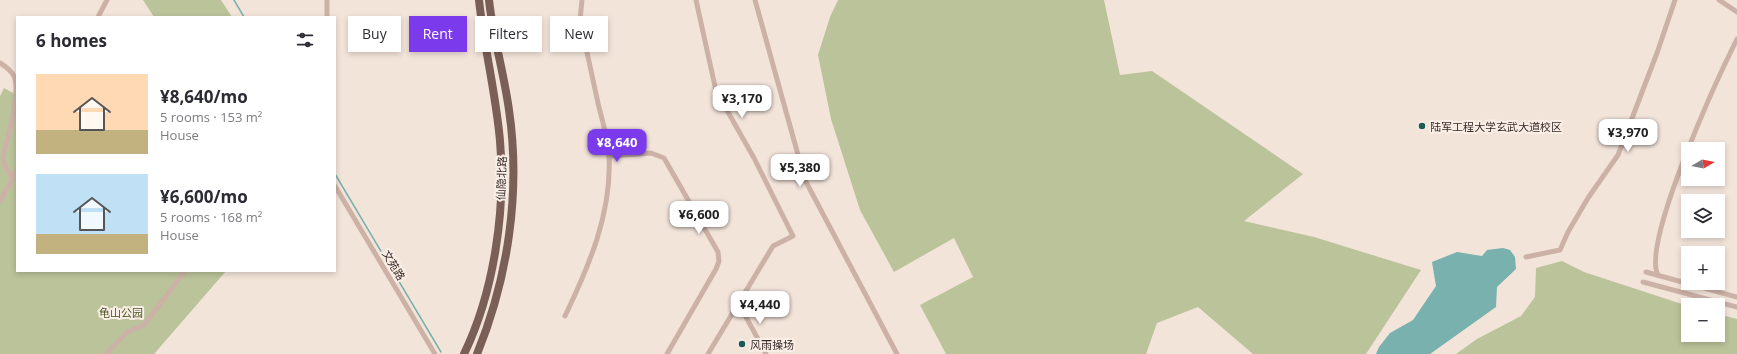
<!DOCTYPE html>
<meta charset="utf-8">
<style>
:root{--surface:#fff;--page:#f7f7f7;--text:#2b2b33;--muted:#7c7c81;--accent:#7c3aed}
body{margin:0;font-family:"Open Sans","Noto Sans SC",sans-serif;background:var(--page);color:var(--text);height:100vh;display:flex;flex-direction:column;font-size:15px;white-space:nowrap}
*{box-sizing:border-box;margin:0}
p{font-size:13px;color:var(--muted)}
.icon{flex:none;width:22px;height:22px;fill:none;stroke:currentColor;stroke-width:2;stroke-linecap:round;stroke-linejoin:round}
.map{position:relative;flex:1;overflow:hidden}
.sheet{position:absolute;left:16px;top:16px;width:320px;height:256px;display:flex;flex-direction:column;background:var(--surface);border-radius:0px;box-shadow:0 2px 6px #0003}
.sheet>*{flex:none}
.top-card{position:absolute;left:348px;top:16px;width:380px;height:36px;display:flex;gap:8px}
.needle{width:26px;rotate:80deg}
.controls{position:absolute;left:1681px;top:142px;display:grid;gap:8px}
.controls a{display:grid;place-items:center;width:44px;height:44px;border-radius:0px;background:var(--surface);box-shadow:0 2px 6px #0003;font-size:20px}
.price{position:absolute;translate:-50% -34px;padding:0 9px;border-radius:8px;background:#fff;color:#222;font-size:13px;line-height:26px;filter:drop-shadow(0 1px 2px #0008)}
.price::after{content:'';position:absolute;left:50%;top:24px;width:12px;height:9px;margin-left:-6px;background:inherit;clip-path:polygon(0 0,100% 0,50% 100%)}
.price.active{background:var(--accent);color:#fff}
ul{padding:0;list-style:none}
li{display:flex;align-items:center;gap:12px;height:100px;padding:0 20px}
li span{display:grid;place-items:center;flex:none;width:112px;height:80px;border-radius:0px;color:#555}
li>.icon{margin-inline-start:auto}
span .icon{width:48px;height:48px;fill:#fffc;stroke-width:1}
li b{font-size:17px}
h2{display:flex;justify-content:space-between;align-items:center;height:48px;padding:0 20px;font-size:17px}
.chip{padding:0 14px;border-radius:0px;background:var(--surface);box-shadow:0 2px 6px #0003;font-size:14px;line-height:36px}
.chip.active{background:var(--accent);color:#fff}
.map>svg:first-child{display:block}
</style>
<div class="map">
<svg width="1737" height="354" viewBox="0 0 1737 354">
<rect width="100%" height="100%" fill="#f3e4da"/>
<g fill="#bac39a">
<polygon points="143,0 221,0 232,17 154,17"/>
<polygon points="838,0 1104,0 1120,75 1152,71 1303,174 1244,221 1314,237 1421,270 1366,354 1253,354 1198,307 1157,323 1146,354 946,354 920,305 973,277 954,238 894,272 860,210 831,119 818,55 830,17"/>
<polygon points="4,88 17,95 17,271 226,271 154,354 0,354 0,96"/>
<polygon points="1562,261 1584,272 1688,306 1688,335 1718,335 1718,314 1737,319 1737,354 1456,354 1477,339 1521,316 1535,297 1536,268"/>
</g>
<polygon fill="#78b1ad" points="1503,248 1510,250 1515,257 1516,269 1497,287 1496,307 1430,354 1376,354 1379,347 1390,333 1413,320 1436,286 1432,262 1457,252 1482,256 1487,250"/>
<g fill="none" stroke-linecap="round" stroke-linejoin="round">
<g stroke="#78b1ad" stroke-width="1.5">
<polyline points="234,0 244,17"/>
<polyline points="335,174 441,352"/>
</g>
<g stroke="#ccb2a6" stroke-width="5">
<polyline points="696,0 716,91 754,158 793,236 773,246 708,354"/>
<polyline points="755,0 805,180 897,354"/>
<polyline points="1719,0 1737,12"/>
<polyline points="98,17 107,0"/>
<polyline points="327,17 327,0"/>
<path d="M 0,63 C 5,66 11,71 14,76 C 21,91 8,139 3,156 L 4,164 L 13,179"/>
<polyline points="609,156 651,153 664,158 718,252 719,261 716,269 667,354"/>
<polyline points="335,186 435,354"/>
<polyline points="0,201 17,171"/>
<polyline points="1526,257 1560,250 1568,232 1588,198 1618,155 1657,53 1675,0"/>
<polyline points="1646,272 1737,297"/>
<path d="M 1658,275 C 1641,243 1719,75 1737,39"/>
<polyline points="1643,282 1737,307"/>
<polyline points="739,304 766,354"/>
<path d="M 565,316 C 589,266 612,213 609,156 C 608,138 602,120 598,103 C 592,75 586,47 580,20 L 582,0"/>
<polyline points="106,354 127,332 144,325 185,271"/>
</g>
<g stroke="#7a5f57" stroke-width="8">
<path d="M 464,354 C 494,292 506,210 500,141 C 496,94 484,47 479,0"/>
<path d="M 477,354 C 508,278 521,192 509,110 C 504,73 493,37 489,0"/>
</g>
</g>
<g fill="#1a5b57" stroke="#faefe7" stroke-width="1.5">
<circle cx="1422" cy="126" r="4"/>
<circle cx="742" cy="344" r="4"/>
</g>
<g text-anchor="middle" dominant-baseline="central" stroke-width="4" stroke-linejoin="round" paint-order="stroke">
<g font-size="11" fill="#372a27" stroke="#faefe7" text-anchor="start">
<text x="1430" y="126">陆军工程大学玄武大道校区</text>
<text x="750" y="344">风雨操场</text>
</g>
<g font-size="11" fill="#372a27" stroke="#faefe7">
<text transform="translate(501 178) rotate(-88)">仙隐北路</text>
<text transform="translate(394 265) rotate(59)">文苑路</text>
</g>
<g font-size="11" fill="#4c572a" stroke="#faefe7">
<text x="121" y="312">龟山公园</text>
</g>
</g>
</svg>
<div class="controls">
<a><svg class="needle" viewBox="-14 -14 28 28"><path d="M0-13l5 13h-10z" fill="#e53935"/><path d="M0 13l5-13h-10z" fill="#7c7c81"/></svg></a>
<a><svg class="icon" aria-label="layers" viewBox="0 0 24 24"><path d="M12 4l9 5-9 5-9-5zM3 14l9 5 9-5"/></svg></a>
<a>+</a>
<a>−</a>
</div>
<b class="price" style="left:742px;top:119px">¥3,170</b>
<b class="price" style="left:1628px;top:153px">¥3,970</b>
<b class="price active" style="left:617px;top:163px">¥8,640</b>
<b class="price" style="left:800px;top:188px">¥5,380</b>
<b class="price" style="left:699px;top:235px">¥6,600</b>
<b class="price" style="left:760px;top:325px">¥4,440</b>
<div class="top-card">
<a class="chip">Buy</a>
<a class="chip active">Rent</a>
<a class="chip">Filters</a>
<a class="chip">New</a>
</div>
<section class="sheet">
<h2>6 homes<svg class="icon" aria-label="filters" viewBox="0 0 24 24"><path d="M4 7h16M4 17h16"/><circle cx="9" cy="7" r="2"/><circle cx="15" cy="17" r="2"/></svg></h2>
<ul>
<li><span style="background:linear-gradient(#ffd9b3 70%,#c2b280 0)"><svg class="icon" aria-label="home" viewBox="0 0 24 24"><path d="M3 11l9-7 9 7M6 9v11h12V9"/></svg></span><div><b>¥8,640/mo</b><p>5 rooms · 153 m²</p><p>House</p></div></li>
<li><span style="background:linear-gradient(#bfe0f5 75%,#c2b280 0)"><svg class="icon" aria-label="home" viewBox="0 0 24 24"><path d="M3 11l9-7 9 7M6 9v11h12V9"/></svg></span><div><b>¥6,600/mo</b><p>5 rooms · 168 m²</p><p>House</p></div></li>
</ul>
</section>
</div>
